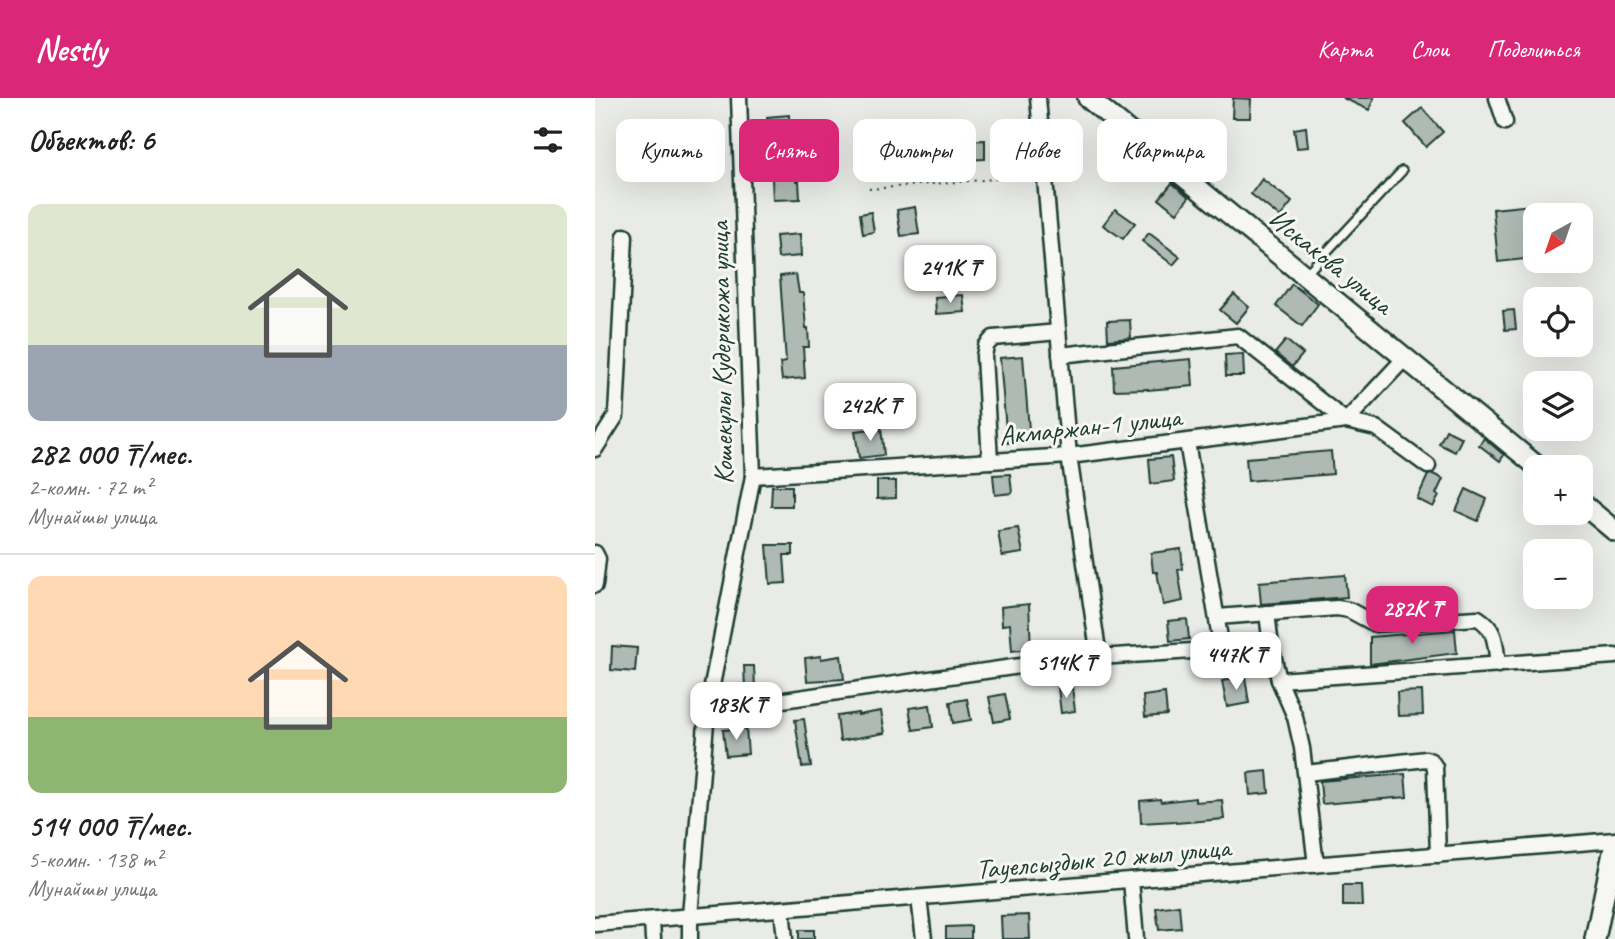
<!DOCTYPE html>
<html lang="ru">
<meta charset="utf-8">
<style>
:root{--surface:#fff;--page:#f2f2f2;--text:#222;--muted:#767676;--line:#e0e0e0;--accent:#db2777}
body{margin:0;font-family:Caveat,sans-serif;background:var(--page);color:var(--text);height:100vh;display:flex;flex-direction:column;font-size:26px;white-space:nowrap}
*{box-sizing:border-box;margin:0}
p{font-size:23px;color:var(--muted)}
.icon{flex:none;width:38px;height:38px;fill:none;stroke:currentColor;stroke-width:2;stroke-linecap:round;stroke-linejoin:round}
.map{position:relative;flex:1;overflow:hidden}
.side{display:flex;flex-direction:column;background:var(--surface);width:595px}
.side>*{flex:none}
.top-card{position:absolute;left:21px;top:21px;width:665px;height:63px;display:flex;gap:14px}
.needle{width:46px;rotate:220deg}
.controls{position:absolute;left:928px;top:105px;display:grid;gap:14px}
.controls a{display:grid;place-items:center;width:70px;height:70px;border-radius:14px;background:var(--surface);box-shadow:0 7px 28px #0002;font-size:35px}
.price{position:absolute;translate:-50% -60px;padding:0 16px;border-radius:14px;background:#fff;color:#222;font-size:23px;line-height:46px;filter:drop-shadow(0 2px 4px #0008)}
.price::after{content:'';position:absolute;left:50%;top:42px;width:21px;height:16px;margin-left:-10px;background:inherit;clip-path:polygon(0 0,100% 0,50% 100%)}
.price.active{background:var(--accent);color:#fff}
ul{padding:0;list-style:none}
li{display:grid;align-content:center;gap:14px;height:371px;padding:0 28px}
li+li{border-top:2px solid var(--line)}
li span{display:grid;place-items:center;height:217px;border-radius:14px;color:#555}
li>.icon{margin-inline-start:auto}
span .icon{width:126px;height:126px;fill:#fffc;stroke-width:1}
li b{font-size:30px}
h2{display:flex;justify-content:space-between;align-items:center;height:84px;padding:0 28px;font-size:30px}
.pill{padding:0 24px;border-radius:14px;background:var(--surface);box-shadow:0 7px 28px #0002;font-size:24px;line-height:63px}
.pill.active{background:var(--accent);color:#fff}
header{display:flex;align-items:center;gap:42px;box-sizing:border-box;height:98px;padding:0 35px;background:var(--accent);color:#fff}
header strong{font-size:33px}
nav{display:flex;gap:38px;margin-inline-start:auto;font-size:24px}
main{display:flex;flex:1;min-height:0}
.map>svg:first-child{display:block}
</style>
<header>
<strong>Nestly</strong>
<nav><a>Карта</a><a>Слои</a><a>Поделиться</a></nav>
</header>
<main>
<section class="side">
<h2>Объектов: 6<svg class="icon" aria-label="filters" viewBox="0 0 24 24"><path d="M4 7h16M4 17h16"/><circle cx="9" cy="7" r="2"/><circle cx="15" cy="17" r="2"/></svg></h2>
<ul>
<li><span style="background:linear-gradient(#dfe7d0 65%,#9aa5b1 0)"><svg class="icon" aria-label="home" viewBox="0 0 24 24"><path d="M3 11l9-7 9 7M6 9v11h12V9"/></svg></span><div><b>282 000 ₸/мес.</b><p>2-комн. · 72 m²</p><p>Мунайшы улица</p></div></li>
<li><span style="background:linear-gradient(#ffd9b3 65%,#8fb573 0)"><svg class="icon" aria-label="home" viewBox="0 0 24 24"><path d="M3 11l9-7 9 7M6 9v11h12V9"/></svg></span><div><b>514 000 ₸/мес.</b><p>5-комн. · 138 m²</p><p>Мунайшы улица</p></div></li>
</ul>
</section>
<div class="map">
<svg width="1020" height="841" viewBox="0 0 1020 841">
<rect width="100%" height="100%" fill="#e9ebe7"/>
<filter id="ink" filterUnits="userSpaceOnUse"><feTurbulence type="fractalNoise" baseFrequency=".0143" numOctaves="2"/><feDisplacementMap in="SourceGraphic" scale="14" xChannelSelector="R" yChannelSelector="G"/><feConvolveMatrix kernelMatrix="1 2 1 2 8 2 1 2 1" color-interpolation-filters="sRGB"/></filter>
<g filter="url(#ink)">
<g fill="#b0bab5" stroke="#1f3d34" stroke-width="2">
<polygon points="638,0 656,1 655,20 637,20"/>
<polygon points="748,0 779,0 774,12"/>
<polygon points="827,10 848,34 831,49 810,25"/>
<polygon points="194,17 195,39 174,40 172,19"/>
<polygon points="711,29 713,49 702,50 699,31"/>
<polygon points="390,42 390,61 368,62 368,43"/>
<polygon points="296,48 299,72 282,74 279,50"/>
<polygon points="199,59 201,83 204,83 205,101 178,102 176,60"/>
<polygon points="667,81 697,104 685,119 656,96"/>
<polygon points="577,85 594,99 582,115 564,101"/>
<polygon points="937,107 940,130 940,160 903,164 898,111"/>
<polygon points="320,109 324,136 306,138 302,112"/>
<polygon points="520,111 540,125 528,141 508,127"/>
<polygon points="276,114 279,134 268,136 265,116"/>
<polygon points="554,135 585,159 578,167 547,143"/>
<polygon points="205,136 206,158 183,160 181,138"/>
<polygon points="394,156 395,175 373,175 373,157"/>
<polygon points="201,176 204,195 208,195 211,230 213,230 214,249 208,249 210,280 187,282 185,265 191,264 185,178"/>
<polygon points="697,186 723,206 707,228 681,208"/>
<polygon points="639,196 654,209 641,225 625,212"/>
<polygon points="368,197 370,214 341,216 340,199"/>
<polygon points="919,212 921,231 910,232 908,213"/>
<polygon points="535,222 536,240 513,242 512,223"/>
<polygon points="691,242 708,256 697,269 680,255"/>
<polygon points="648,256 649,278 631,278 630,257"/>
<polygon points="428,258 435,344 412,345 405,260"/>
<polygon points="596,261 598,288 553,292 553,291 519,292 518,268"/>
<polygon points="286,330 289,357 264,360 260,333"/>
<polygon points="851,332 867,340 860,354 844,346"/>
<polygon points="889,340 909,357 905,363 884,347"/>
<polygon points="736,353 738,376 653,383 651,360"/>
<polygon points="576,359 579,383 556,386 554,361"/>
<polygon points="415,376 417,395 400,397 398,377"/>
<polygon points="838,376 848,381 841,396 844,398 838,409 822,401 833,377"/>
<polygon points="282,383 301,383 301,400 282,401"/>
<polygon points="177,388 197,388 197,408 176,408"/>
<polygon points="871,391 892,401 883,423 861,413"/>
<polygon points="423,430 428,455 407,458 403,433"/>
<polygon points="172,447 198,447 198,457 189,457 191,485 175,486"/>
<polygon points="586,451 588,471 583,472 588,503 568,507 562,474 558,474 556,455"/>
<polygon points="750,477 752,499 666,506 664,484"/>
<polygon points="434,506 436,551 417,553 415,526 407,527 406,509"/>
<polygon points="592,521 594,541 575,543 573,523"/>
<polygon points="860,532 862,555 775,566 775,539"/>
<polygon points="17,548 42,550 40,574 16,572"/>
<polygon points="226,558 226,561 246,558 249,581 212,583 210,560"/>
<polygon points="149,568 159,568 160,590 150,590"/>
<polygon points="650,579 654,605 632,609 627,583"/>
<polygon points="477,589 480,613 466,615 463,590"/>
<polygon points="827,593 828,617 803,618 802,594"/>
<polygon points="570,595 572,617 550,619 548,598"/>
<polygon points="410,596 415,621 399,624 394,599"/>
<polygon points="372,601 376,622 358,625 355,604"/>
<polygon points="335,607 338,629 318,632 314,610"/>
<polygon points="286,613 290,635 245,643 242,618 263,615 263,617"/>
<polygon points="209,621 216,668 207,669 200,622"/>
<polygon points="151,630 153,656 131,658 128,632"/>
<polygon points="672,673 674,695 655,697 653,675"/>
<polygon points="810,676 812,699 727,706 725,683"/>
<polygon points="600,700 600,704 627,702 629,721 581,725 580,723 546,725 545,703 565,701 566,704"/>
<polygon points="748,787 766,787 767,808 748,808"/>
<polygon points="584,807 586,830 564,832 561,810"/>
<polygon points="434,817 435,841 407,841 406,818"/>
<polygon points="376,828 376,841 351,841 351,829"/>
<rect x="204" y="832" width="15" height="9"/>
</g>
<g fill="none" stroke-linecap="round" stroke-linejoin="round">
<defs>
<polyline id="lane" points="710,177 807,73"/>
<g id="street">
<polyline points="443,0 474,358 504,559"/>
<polyline points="902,0 910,24"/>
<polyline points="465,257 643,238 751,323 781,330 833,368"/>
<polyline points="592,344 627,552"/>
<polyline points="0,351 21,318 30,138"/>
<polyline points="395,363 389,258 391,248 398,240 463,234"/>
<polyline points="158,378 474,358 751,323 810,260"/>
<polyline points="0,455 3,461 0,487"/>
<polyline points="672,515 676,548"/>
<path d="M 622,519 L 742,510 L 754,512 L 780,526 L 883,520 C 902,532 900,546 903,567"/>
<polyline points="684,582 700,619 707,650 721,767"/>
<polyline points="112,613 453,564 504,559 676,548 684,582 1020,558"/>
<polyline points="711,675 831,661 836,663 840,669 843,757"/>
<polyline points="536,782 541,841"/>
<polyline points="324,800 329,841"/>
<polyline points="187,811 190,841"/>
<polyline points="57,822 58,841"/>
<polyline points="0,826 1020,742"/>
<polyline points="95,841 95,818 112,613 158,378 144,0"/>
</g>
<g id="secondary">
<polyline points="493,0 943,369"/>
<polyline points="985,404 1020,433"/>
<polyline points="1000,841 1020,745"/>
</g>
</defs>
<use href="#lane" stroke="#1f3d34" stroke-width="12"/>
<use href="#street" stroke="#1f3d34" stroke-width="19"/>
<use href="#secondary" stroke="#1f3d34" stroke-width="24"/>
<polyline stroke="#1f3d34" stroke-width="2" stroke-dasharray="2 5" stroke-linecap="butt" points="274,91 438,78"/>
<use href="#lane" stroke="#f6f6f2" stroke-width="7"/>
<use href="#street" stroke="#f6f6f2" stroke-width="14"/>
<use href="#secondary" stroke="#f6f6f2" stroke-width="19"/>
</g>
</g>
<g text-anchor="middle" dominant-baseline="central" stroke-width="6" stroke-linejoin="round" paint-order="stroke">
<g font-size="28" fill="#1f3d34" stroke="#f6f6f2">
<text transform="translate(736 163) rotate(39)">Искакова улица</text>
<text transform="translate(126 255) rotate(-91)">Кошекулы Кудерикожа улица</text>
<text transform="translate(495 328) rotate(-6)">Акмаржан-1 улица</text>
<text transform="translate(508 760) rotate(-5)">Тауелсыздык 20 жыл улица</text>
</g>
</g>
</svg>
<div class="controls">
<a><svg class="needle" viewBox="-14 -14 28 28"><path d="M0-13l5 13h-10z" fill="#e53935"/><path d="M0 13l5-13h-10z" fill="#767676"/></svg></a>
<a><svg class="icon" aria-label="locate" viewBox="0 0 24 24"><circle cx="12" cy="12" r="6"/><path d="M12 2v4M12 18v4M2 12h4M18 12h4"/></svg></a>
<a><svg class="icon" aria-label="layers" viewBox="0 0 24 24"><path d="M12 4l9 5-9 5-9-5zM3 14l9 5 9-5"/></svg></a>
<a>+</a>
<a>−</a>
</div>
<b class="price" style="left:355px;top:207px">241K ₸</b>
<b class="price" style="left:275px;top:345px">242K ₸</b>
<b class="price active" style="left:817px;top:548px">282K ₸</b>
<b class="price" style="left:641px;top:594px">447K ₸</b>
<b class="price" style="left:471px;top:602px">514K ₸</b>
<b class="price" style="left:141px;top:644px">183K ₸</b>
<div class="top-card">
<a class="pill">Купить</a>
<a class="pill active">Снять</a>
<a class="pill">Фильтры</a>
<a class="pill">Новое</a>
<a class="pill">Квартира</a>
</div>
</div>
</main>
